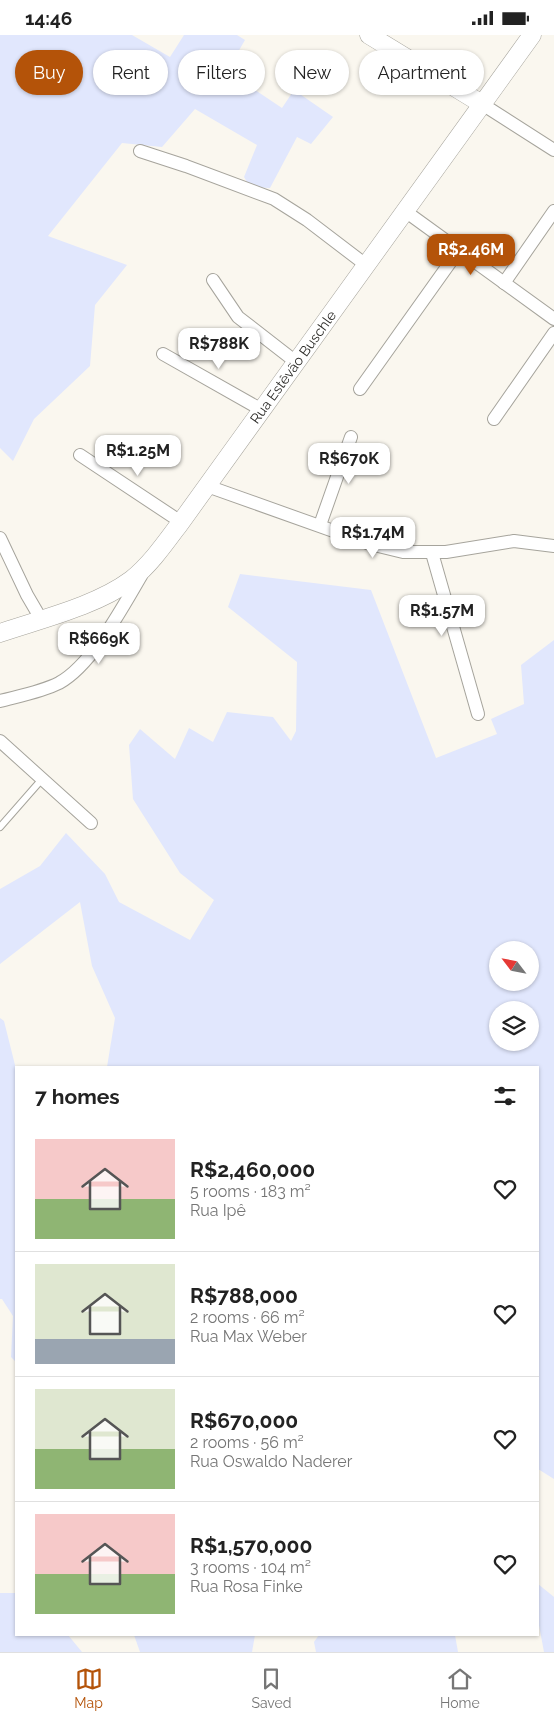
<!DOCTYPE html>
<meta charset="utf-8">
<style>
:root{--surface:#fff;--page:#f2f2f2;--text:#222;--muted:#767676;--line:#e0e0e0;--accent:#b45309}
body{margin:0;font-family:Raleway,sans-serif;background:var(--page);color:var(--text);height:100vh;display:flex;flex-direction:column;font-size:19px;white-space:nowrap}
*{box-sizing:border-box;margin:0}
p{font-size:16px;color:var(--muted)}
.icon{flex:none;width:28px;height:28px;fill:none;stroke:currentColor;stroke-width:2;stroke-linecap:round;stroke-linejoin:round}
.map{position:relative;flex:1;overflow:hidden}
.drawer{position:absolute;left:15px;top:1031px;width:524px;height:570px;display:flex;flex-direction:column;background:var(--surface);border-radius:0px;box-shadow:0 1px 4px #0004}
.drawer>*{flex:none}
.guide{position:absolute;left:15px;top:15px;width:525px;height:45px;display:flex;gap:10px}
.needle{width:32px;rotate:302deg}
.buttons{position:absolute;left:489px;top:906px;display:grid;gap:10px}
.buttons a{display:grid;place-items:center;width:50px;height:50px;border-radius:50%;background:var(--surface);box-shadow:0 1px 4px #0004;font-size:25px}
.price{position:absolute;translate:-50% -42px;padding:0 11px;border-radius:10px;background:#fff;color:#222;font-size:16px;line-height:32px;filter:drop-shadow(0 1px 2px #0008)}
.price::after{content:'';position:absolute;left:50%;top:30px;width:15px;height:11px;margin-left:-8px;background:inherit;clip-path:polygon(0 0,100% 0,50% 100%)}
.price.selected{background:var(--accent);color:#fff}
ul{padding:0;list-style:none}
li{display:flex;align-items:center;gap:15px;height:125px;padding:0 20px}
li+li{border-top:1px solid var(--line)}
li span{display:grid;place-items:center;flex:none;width:140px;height:100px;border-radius:0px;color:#555}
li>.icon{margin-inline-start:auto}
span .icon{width:60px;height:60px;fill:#fffc;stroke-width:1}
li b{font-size:21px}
h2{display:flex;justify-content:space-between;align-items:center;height:60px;padding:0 20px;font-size:21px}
.pill{padding:0 18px;border-radius:22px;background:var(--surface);box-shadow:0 1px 4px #0004;font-size:18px;line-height:45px}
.pill.selected{background:var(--accent);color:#fff}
.status{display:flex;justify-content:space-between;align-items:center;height:35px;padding:0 25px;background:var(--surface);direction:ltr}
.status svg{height:14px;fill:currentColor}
.dock{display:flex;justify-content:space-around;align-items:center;height:70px;border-top:1px solid var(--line);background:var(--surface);font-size:14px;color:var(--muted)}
.dock a{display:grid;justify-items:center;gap:2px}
.dock .selected{color:var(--accent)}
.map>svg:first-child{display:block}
</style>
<div class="status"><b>14:46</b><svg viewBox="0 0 49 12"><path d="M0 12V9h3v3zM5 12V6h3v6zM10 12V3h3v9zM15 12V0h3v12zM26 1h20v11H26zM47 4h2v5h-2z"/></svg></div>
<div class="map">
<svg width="554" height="1617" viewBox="0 0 554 1617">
<rect width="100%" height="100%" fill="#faf7ef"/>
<g fill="#e1e7fd" fill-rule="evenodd">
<polygon points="0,0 132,0 170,22 184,0 237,0 245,5 227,36 282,73 294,55 333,82 311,109 297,102 270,153 250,152 244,142 257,110 195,74 162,112 122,108 48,201 127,230 95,270 90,331 34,384 13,426 0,413"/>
<path d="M 240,539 L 371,555 L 436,723 L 497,699 L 491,684 L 524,669 L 521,630 L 554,605 L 554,1444 L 538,1434 L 538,1032 L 107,1032 L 115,983 L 92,931 L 80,867 L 0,929 L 0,854 L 40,831 L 66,798 L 105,839 L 119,867 L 190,905 L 214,865 L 180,838 L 133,764 L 129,710 L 140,694 L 175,724 L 189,693 L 213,707 L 227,677 L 273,682 L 291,706 L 296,696 L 297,627 L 228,572 ZM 498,915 L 530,915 L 530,948 L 498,948 ZM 498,975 L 530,975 L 530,1008 L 498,1008 Z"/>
<polygon points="0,983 4,986 16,1034 16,1327 11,1322 13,1281 2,1264 0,1264"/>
<polygon points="538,1549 554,1562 554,1617 544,1617 538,1585"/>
<polygon points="0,1558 16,1558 16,1600 68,1600 82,1617 0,1617"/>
<polygon points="134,1600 255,1600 252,1617 140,1617"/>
<polygon points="319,1600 455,1600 458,1617 316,1617 314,1607"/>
</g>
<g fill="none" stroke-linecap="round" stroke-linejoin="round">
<defs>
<polyline id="lane" points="0,792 43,743"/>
<g id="street">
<polyline points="482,69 554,115"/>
<polyline points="140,116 186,131 274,164 307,185 366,230"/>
<polyline points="405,176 554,284"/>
<polyline points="213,245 238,282 296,327"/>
<polyline points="504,248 554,176"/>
<polyline points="163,319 262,375"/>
<polyline points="360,354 459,215"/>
<polyline points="494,384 554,298"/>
<polyline points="80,420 181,487"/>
<polyline points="207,451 370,509 403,517 446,517 514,506 554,511"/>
<polyline points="320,490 351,402"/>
<polyline points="0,503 27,560 41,584"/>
<polyline points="432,518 478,679"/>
<path d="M 0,666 C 19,661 41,657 59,648 C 92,630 122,573 141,541"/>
<polyline points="0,706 91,788"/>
</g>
<g id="secondary">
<polyline points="369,0 482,69"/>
<path d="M 0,598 C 41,584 96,571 131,545 C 151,529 166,507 181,487 L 532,0"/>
</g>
</defs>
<use href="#lane" stroke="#a6a49c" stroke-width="8"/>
<use href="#street" stroke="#a6a49c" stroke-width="14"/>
<use href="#secondary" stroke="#a6a49c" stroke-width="19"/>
<use href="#lane" stroke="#fff" stroke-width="6"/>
<use href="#street" stroke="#fff" stroke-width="12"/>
<use href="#secondary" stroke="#fff" stroke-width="18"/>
</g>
<g text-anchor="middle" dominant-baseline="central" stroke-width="4" stroke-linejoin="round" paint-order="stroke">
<g font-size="14" fill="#2c2b28" stroke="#fff">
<text transform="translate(293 332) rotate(-54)">Rua Estêvão Buschle</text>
</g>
</g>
</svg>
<div class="buttons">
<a><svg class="needle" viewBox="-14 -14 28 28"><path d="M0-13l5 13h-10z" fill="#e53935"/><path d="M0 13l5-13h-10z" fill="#767676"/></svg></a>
<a><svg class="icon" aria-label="layers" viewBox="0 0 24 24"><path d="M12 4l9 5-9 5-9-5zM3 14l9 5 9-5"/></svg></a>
</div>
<b class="price selected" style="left:471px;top:241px">R$2.46M</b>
<b class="price" style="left:219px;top:335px">R$788K</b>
<b class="price" style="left:138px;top:442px">R$1.25M</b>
<b class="price" style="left:349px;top:450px">R$670K</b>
<b class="price" style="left:373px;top:524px">R$1.74M</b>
<b class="price" style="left:442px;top:602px">R$1.57M</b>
<b class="price" style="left:99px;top:630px">R$669K</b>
<div class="guide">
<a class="pill selected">Buy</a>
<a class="pill">Rent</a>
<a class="pill">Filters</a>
<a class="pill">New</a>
<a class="pill">Apartment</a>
</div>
<section class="drawer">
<h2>7 homes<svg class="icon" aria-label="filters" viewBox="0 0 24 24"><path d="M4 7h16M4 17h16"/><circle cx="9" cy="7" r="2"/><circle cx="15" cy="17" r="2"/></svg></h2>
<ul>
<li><span style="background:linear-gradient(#f6c9c9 60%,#8fb573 0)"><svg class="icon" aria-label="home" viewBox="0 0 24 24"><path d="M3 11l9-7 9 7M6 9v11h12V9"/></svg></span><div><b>R$2,460,000</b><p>5 rooms · 183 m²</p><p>Rua Ipê</p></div><svg class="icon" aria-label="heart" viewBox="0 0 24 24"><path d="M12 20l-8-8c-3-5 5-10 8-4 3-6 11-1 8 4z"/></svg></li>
<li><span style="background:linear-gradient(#dfe7d0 75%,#9aa5b1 0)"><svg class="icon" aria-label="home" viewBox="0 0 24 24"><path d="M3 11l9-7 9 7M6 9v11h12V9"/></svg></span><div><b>R$788,000</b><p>2 rooms · 66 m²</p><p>Rua Max Weber</p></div><svg class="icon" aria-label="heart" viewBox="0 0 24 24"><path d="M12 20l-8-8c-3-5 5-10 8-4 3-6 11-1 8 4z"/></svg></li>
<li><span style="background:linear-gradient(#dfe7d0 60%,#8fb573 0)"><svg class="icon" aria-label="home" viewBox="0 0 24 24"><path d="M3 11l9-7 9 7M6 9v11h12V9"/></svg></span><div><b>R$670,000</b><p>2 rooms · 56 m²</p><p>Rua Oswaldo Naderer</p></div><svg class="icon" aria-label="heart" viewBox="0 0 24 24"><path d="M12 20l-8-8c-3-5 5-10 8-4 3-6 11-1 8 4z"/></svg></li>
<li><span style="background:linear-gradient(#f6c9c9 60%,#8fb573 0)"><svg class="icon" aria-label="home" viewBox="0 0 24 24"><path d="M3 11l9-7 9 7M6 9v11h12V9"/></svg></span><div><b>R$1,570,000</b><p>3 rooms · 104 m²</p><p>Rua Rosa Finke</p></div><svg class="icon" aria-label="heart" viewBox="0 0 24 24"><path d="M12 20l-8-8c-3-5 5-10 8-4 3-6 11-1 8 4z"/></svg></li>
</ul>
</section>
</div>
<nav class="dock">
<a class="selected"><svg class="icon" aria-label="map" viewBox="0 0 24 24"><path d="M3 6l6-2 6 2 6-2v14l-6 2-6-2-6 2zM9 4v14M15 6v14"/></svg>Map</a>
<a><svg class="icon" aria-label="saved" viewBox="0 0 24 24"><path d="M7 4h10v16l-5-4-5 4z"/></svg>Saved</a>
<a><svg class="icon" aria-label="home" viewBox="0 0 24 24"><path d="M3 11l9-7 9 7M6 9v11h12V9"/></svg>Home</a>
</nav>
